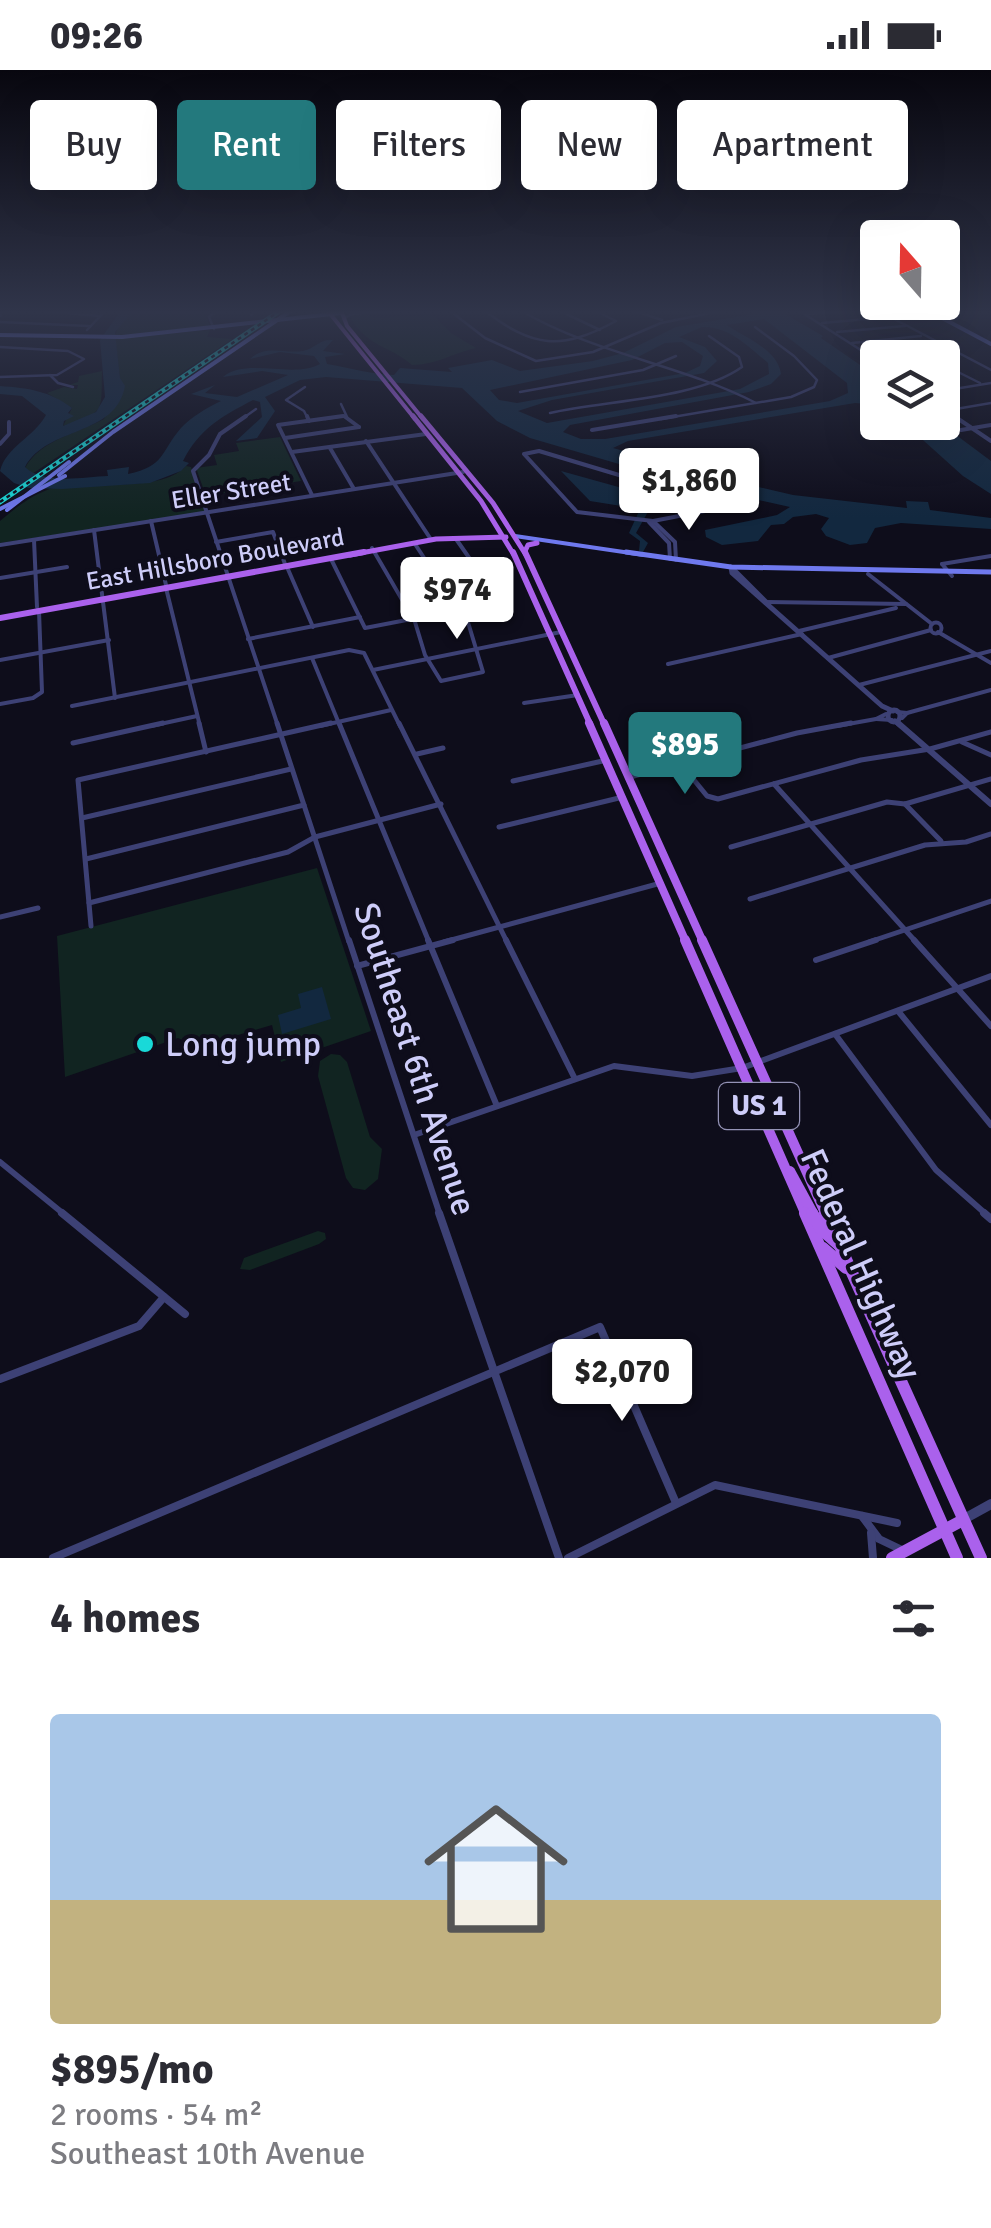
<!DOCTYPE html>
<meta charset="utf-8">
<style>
:root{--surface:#fff;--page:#f7f7f7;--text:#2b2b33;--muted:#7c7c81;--line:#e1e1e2;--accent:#23797d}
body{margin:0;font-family:Signika,sans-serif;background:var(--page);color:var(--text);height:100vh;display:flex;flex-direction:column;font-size:38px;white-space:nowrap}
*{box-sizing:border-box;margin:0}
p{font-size:32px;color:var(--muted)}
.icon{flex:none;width:55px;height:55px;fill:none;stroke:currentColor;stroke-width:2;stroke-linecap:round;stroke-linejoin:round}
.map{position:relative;height:1488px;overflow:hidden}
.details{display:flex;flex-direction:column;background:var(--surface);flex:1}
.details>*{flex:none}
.guide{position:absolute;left:30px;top:30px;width:932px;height:90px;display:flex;gap:20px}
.needle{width:65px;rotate:340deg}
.buttons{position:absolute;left:860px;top:150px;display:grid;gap:20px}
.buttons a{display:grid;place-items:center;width:100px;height:100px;border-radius:10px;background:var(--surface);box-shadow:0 10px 40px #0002;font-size:50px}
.price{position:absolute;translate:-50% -85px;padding:0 22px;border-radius:10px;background:#fff;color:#222;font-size:32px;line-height:65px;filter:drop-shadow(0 2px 5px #0008)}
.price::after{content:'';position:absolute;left:50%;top:60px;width:30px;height:22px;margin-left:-15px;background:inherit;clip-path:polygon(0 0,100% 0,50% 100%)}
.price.active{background:var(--accent);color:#fff}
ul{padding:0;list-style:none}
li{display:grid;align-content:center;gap:20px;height:530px;padding:0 50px}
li+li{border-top:2px solid var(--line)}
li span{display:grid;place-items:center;height:310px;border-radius:10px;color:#555}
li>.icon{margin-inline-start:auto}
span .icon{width:180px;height:180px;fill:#fffc;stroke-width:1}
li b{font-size:42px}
h2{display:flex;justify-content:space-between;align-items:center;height:120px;padding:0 50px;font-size:42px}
.pill{padding:0 35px;border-radius:10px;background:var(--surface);box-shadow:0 10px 40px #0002;font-size:35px;line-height:90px}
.pill.active{background:var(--accent);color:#fff}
.status{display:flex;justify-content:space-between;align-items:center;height:70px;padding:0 50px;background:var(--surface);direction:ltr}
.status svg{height:28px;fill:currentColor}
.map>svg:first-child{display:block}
</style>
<div class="status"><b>09:26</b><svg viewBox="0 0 49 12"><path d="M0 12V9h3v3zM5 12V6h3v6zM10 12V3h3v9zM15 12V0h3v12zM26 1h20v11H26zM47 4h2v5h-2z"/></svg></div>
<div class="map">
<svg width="991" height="1488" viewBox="0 0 991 1488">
<rect width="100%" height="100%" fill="#0e0d1b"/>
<g fill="#112421">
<polygon points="134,240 212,240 206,247 210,256 115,266 119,255"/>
<path d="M 362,240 L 374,248 L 433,245 L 451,263 L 476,278 C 453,283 436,295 412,295 C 389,275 371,279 351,249 L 356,242 L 344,241 Z"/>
<path d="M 210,260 L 207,267 L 232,269 L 32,404 L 25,398 C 40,370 78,363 104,349 L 120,308 L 115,268 Z"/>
<path d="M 102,301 C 101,342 106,342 63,356 L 72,338 L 47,323 L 64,317 L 77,319 L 78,315 L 69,315 L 78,312 L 79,306 Z"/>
<polygon points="280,367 301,411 206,426 196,398 217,395 214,385 239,381 236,373"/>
<path d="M 186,396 L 191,397 L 206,442 L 0,473 L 0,451 C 14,439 29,427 47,420 C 83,407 158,426 186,396 Z"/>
<polygon points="317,798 371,961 281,992 272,955 238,965 233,976 211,982 178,968 65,1007 57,866"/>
<polygon points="331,984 340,985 347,992 370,1067 382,1079 378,1109 365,1120 353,1118 346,1108 318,1006 320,991"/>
<polygon points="318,1161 325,1163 326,1169 319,1174 250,1200 240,1199 244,1188"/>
</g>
<g fill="#12283f" fill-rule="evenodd">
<path d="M 121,240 L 134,240 L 115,262 L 120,308 L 125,316 C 116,367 47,356 25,397 C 44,415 83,407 108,406 L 107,400 L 129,397 L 128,404 C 166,396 160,382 181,358 C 191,347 208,337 221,331 L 191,324 L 215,315 L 205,323 L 237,327 L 288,305 L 262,301 L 223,307 C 246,287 293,309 320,294 L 314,286 L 280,282 L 250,289 C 266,274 283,284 303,281 C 316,278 319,269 333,270 L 323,281 L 345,284 L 325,287 L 327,294 C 350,298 371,304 394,305 L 400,298 L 452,302 L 448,298 L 492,290 L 520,301 L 593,291 L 623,283 L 676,257 L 753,244 L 750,240 L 778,240 L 823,266 L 821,268 L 863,297 L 865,296 L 870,297 L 864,297 L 877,306 L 877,335 L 855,333 L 628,371 L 613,378 L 700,402 L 744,409 L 754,416 L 793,425 L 907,438 L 906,431 L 928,432 L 930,440 L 991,448 L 991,459 L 901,453 L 875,458 L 867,473 L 850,475 L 826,466 L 821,459 L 829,448 L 816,444 L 793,447 L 784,454 L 771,455 L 758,471 L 722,475 L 706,467 L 705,460 L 777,445 L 790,437 L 731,424 L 649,440 L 636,463 L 648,473 L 643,482 L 639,481 L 640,471 L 629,463 L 640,439 L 590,431 L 561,401 L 658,428 L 698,422 L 701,418 L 530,368 L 497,351 L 462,318 L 326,307 L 300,310 L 265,327 L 275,341 L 257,368 L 236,371 L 262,347 L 260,332 L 253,330 C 221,347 200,358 183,391 L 189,393 L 181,401 L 150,413 L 62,419 L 29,418 L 14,413 L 0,401 C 6,377 34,367 46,345 L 22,326 L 0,324 L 0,316 C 28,318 50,321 72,338 L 68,343 L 74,346 L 64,351 L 63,356 L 96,342 L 105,327 L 100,270 ZM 764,249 L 847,313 L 848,323 L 830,331 L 605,369 L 581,369 L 563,362 L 570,355 L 749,322 L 771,314 L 781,304 C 778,279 745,268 727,255 ZM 702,257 C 729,256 749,277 768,293 L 769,304 L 740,319 L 547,353 L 518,341 L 552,330 L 704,303 L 717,291 L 705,277 L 679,267 ZM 682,272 L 703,286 L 700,296 L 685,303 L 517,333 L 499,330 L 490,320 L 632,290 L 665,273 Z"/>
<polygon points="904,353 940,353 991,391 991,424 963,406"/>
<polygon points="322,917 331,949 282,964 278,945 301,938 298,924"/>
</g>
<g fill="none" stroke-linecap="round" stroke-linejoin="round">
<g stroke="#3d4175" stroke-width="2.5">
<polyline points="35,240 99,246"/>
<polyline points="449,240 485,268 536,291 593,282 661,253 725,240"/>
<path d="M 484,240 C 533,278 561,281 616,251 L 594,240"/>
<path d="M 520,240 C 594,284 680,294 756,333"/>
<polyline points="558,240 600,260"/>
<polyline points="632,240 662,250"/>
<polyline points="798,240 878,291"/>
<polyline points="877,240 991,300"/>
<polyline points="212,244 209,247 214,259"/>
<polyline points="212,244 226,240"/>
<polyline points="808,244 857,240"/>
<polyline points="251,245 258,240"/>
<polyline points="0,246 2,240"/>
<polyline points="343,249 352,244 397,240"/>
<polyline points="0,252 89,256"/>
<polyline points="822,253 890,247"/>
<polyline points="87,260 106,240"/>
<polyline points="837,262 905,256"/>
<polyline points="852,273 921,266"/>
<polyline points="0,277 68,281 84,289 57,305 0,307"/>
<polyline points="917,280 931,288"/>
<polyline points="869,283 942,276"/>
<polyline points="942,294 980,313"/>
<polyline points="50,305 58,313 73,317"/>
<polyline points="942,305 959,302"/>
<polyline points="305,317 286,330 304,341 308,349"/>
<polyline points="942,321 991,313"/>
<polyline points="520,322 643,300 676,286"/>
<polyline points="341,334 348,349"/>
<polyline points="942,338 958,349"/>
<polyline points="950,340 991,333"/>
<path d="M 550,343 C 606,330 695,330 742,297 L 739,287 L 709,266"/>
<polyline points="242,349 256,339"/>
<polyline points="325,349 344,346"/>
<polyline points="661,349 791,327 814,317 817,310 794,286 755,257"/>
</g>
<g stroke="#3d4175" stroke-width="4">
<polyline points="246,346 220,364 209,385 193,401 278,656"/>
<polyline points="307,346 309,351"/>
<polyline points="344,346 359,357"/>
<polyline points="954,346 991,371"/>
<polyline points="592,360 676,346"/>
<polyline points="961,360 991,355"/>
<polyline points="285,368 359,357"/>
<polyline points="366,371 430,468"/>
<polyline points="0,374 9,364 9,352"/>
<polyline points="330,378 354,419"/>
<polyline points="292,382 426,364"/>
<polyline points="659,417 539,381 524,384 577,442 653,451 675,472 676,490"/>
<polyline points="312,425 278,355 343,346"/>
<polyline points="151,451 166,515"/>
<polyline points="653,451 731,436"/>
<polyline points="649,452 669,473 670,489"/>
<polyline points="94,460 115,628"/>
<polyline points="34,470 37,537"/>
<polyline points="216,472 273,462 285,494"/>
<polyline points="415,474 458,540"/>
<polyline points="372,478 415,552 425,585 441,611 483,602 464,539"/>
<polyline points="331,489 365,558 500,532 456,469"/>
<polyline points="942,494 991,486"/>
<polyline points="942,494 952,506"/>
<polyline points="287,497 313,557"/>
<polyline points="868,504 932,554"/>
<polyline points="0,508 67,497"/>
<polyline points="166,518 200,656"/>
<polyline points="766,532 906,534"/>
<circle cx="936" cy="558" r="5.5"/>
<polyline points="799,561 896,538"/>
<polyline points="938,562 991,593"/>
<polyline points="248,569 360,547"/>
<polyline points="312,588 340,656"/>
<polyline points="828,588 931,560"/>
<polyline points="0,590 109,570"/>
<polyline points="668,594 802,564"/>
<polyline points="373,600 561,562"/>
<polyline points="859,615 991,581"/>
<polyline points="524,633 578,625"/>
<polyline points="0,634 33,628 42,622 39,541"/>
<polyline points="72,636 349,580 364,583 400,656"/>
<polyline points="897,642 907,643 902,648"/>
<polyline points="907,643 991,620"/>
<polyline points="886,644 876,649 892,650"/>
<polyline points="151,656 197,646"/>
<polyline points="320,656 391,640"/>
<polyline points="837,656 876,649"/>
</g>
<g stroke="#3d4175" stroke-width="5">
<polyline points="199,653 206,682"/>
<polyline points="277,653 349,872"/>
<polyline points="339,653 429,872"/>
<polyline points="399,653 507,872"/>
<polyline points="962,672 991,685"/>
<polyline points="73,673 163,653"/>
<polyline points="417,684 443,678"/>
<polyline points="681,694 707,726 718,729 861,690 930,679 991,662"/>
<polyline points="630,707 797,663 851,653"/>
<polyline points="513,711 607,690"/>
<polyline points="774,714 916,872"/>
<polyline points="905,734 941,771"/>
<polyline points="82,748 291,699"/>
<polyline points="499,757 623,727"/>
<polyline points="731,777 887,732 905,734 991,709"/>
<polyline points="86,789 304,735"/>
<polyline points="750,829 925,775 966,772 991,764"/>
<polyline points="89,833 288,782 315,767 441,734"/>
<polyline points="0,847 38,838"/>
<polyline points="91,856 78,710 331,653"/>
<polyline points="444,872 661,813"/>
<polyline points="869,872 991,831"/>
</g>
<g stroke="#3d4175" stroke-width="6">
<polyline points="349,870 440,1145"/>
<polyline points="428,870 497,1036"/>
<polyline points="506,870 575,1009"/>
<polyline points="914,870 991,956"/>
<polyline points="816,890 876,870"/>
<polyline points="357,896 453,870"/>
<polyline points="898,941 991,1055"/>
<polyline points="835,964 936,1100 987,1145"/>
<polyline points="414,1065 614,996 692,1006 742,998 991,906"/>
<polyline points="0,1092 65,1145"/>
</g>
<g stroke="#3d4175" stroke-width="8">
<polyline points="62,1143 185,1244"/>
<polyline points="439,1143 559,1488"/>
<polyline points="984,1143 991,1149"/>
<polyline points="0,1309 139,1256 164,1227"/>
<polyline points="862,1446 879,1469 902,1480"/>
<polyline points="871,1463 873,1488"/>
<polyline points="53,1488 600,1257 676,1433"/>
<polyline points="568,1488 715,1415 897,1453"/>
</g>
<polyline stroke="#3d4175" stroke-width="4" points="0,475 463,402"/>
<g stroke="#3d4175" stroke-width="5">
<polyline points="766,532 731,497 732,503 882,636 893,641"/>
<circle cx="894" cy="646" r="6"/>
<polyline points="895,651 901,656"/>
</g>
<polyline stroke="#3d4175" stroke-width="6" points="898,653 991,734"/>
<polyline stroke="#3d4175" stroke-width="10" points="964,1449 991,1434"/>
<g stroke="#6f79ee" stroke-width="4">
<polyline points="927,240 991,274"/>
<polyline points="0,265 122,267 341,243"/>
<polyline points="59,405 113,362 292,240"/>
<polyline points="7,440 69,392"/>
<polyline points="515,466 644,485"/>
</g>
<polyline stroke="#6f79ee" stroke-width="5" points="626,482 731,497 991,502"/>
<g stroke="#aa61ec" stroke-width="4">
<polyline points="327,240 415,349"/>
<polyline points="341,240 347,256 423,349"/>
</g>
<g stroke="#aa61ec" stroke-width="5">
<polyline points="413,346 481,431 514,485"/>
<polyline points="421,346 493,433 526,485"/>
<polyline points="525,481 528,475 537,473"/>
<polyline points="350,485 436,469 506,467"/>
</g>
<g stroke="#aa61ec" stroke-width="6">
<polyline points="513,482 591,656"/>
<polyline points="525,482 605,656"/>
<polyline points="0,548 364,482"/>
</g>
<g stroke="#aa61ec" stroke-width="8">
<polyline points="589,653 686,872"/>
<polyline points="604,653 703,872"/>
</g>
<g stroke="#aa61ec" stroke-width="10">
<polyline points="685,870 806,1145"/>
<polyline points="702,870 826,1145"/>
<polyline points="790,1101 814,1145"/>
</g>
<g stroke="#aa61ec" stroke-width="12">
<polyline points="805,1143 957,1488"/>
<polyline points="812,1143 821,1159 839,1175"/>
<polyline points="825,1143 981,1488"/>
<polyline points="823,1178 846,1198"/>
<polyline points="892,1488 963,1450"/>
</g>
<defs>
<polyline id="rail" points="0,432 281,240"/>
</defs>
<use href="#rail" stroke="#19d9d8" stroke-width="5"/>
<use href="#rail" stroke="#0e0d1b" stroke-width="2.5" stroke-dasharray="4" stroke-linecap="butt"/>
<polyline stroke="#6f79ee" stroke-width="4" points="0,439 65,406"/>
</g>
<linearGradient id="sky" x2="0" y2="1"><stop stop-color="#08070f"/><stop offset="0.54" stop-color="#30354a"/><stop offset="1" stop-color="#30354a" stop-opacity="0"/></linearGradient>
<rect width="991" height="448" fill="url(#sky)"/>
<circle fill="#19d9d8" stroke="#0e0d1b" stroke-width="4" cx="145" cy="974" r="10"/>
<g text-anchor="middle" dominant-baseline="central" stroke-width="8" stroke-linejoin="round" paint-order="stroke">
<g font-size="25" fill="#cecdf9" stroke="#0e0d1b">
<text transform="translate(231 421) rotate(-9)">Eller Street</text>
<text transform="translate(215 489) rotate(-10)">East Hillsboro Boulevard</text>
</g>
<rect fill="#0e0d1b" stroke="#9493b6" stroke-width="2.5" x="719" y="1013" width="80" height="46" rx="8"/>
<g font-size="28" font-weight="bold" fill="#cecdf9">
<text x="759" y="1036">US 1</text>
</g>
<g font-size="35" fill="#cecdf9" stroke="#0e0d1b" text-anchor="start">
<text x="165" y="974">Long jump</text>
</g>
<g font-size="35" fill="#cecdf9" stroke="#0e0d1b">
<text transform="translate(415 989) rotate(72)">Southeast 6th Avenue</text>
<text transform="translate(861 1194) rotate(66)">Federal Highway</text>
</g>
</g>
</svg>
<div class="buttons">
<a><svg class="needle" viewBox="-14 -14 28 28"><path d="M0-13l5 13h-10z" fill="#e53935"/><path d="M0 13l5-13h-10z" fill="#7c7c81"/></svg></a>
<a><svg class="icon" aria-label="layers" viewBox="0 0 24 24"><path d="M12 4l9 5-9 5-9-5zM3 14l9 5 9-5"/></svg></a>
</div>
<b class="price" style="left:689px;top:463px">$1,860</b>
<b class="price" style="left:457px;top:572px">$974</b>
<b class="price active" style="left:685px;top:727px">$895</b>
<b class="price" style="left:622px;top:1354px">$2,070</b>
<div class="guide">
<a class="pill">Buy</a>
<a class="pill active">Rent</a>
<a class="pill">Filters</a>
<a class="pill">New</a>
<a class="pill">Apartment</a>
</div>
</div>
<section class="details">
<h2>4 homes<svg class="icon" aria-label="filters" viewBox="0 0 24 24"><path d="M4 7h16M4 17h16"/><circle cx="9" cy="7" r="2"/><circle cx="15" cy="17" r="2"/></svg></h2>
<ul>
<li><span style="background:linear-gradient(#a9c7e8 60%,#c2b280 0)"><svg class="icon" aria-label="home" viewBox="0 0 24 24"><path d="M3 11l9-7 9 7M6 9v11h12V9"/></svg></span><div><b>$895/mo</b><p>2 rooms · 54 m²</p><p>Southeast 10th Avenue</p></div></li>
</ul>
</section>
